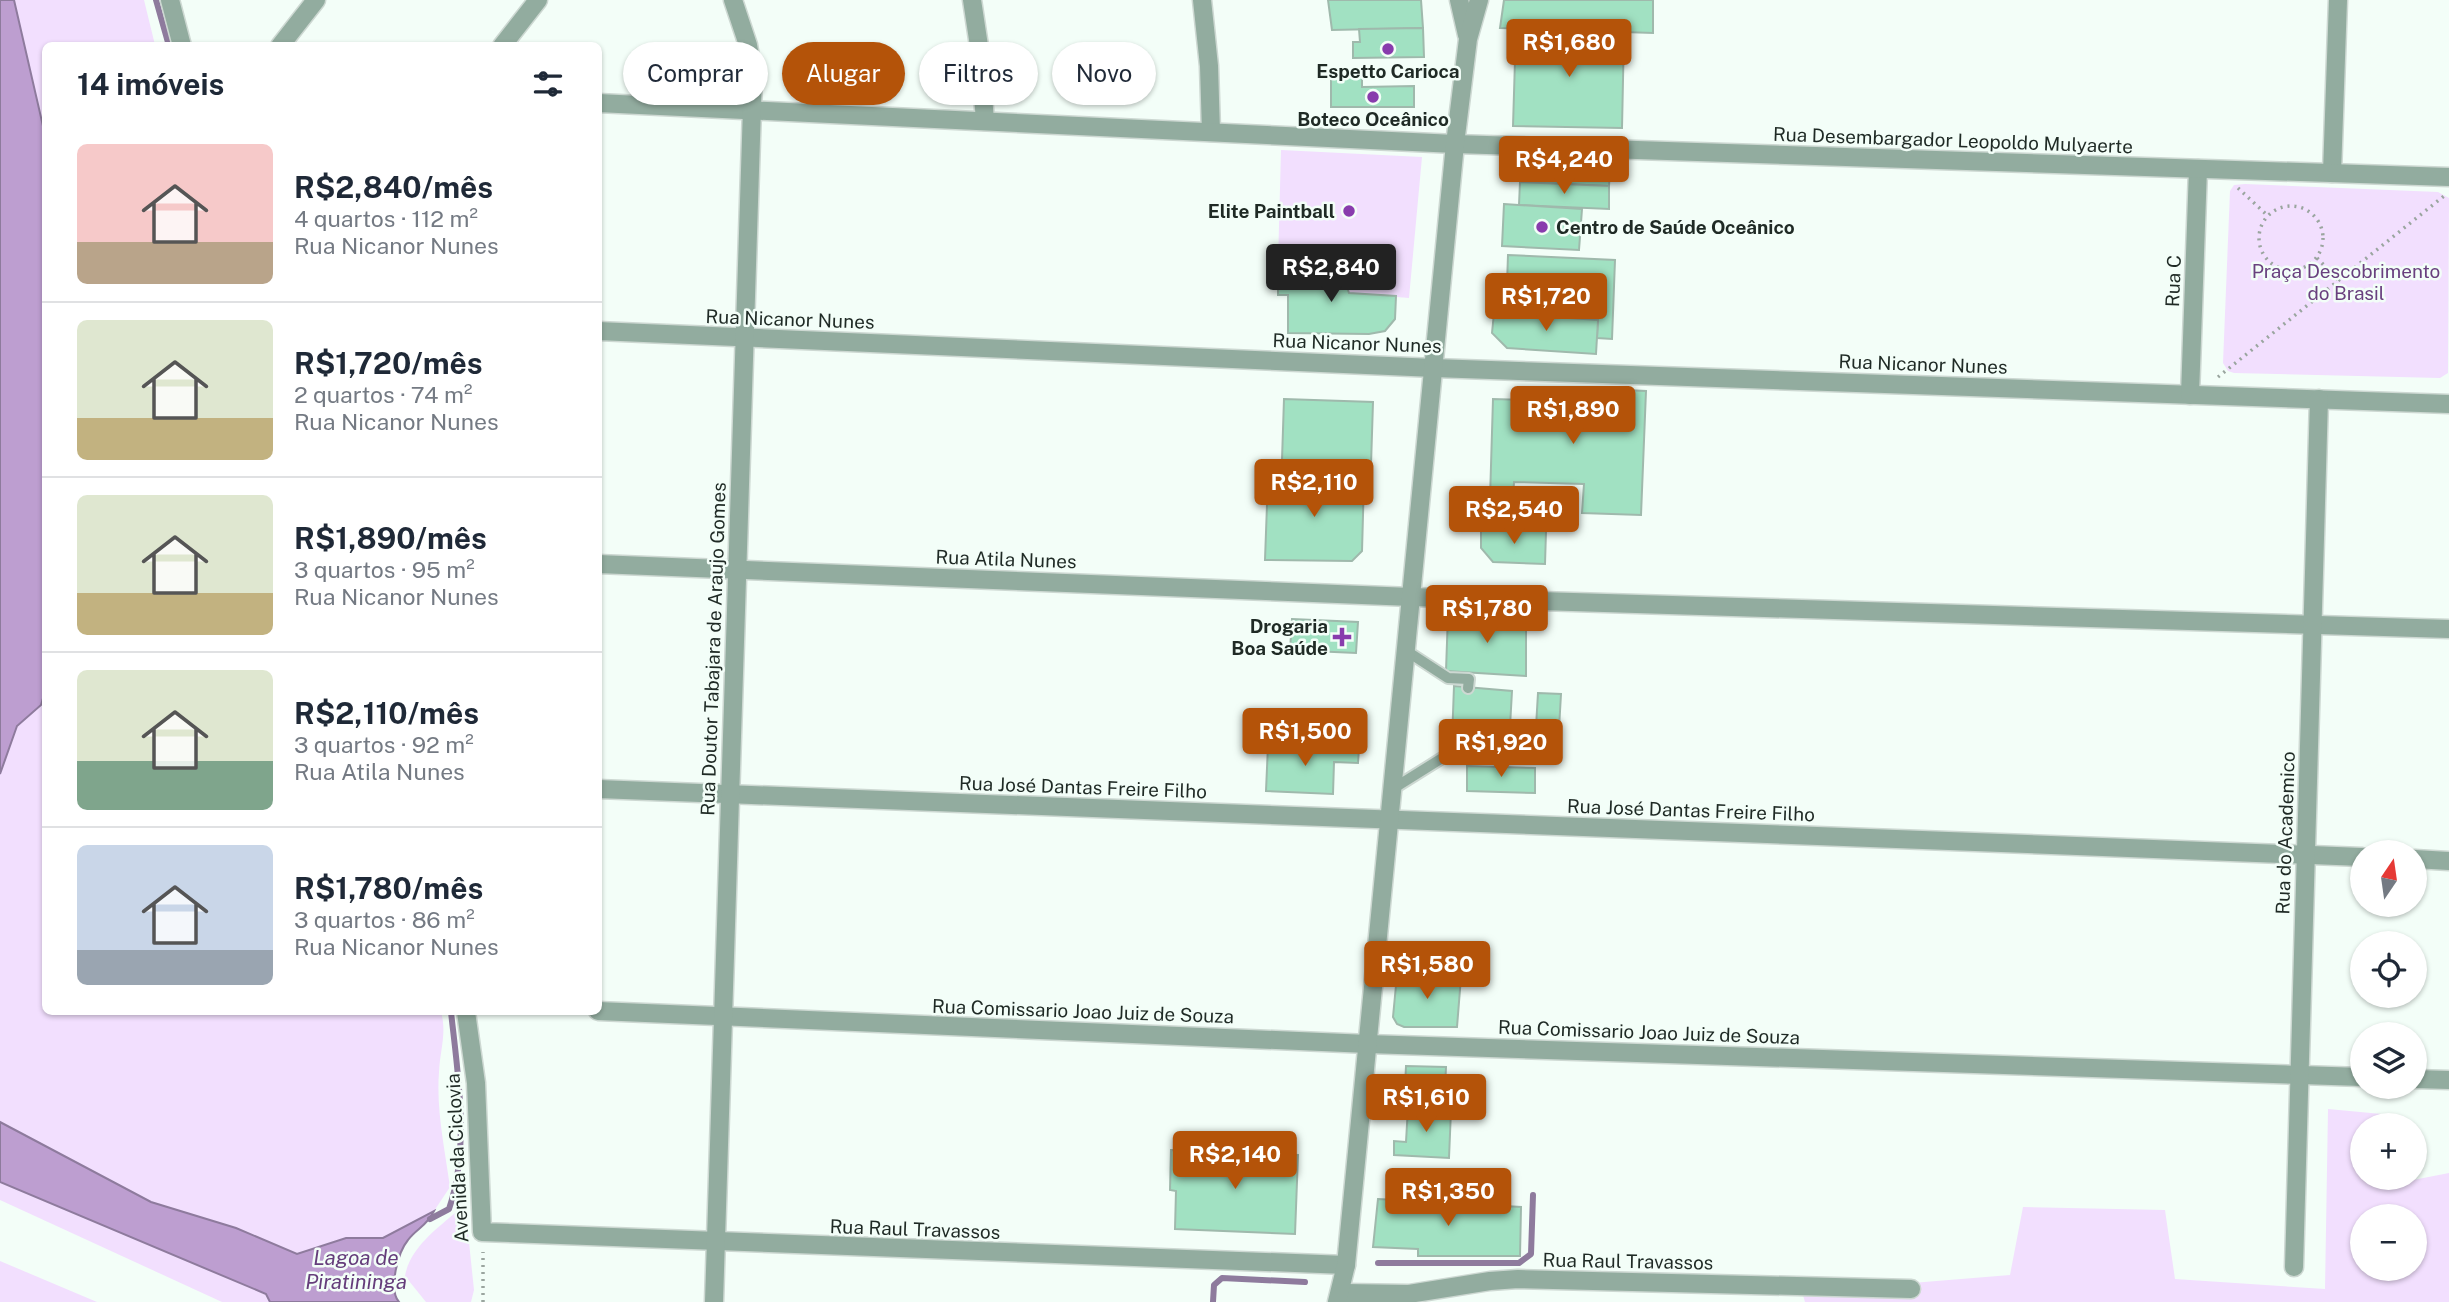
<!DOCTYPE html>
<html lang="pt">
<meta charset="utf-8">
<style>
:root{--surface:#fff;--page:#f2f2f3;--text:#1f2937;--muted:#747a83;--line:#e0e1e3;--accent:#b45309}
body{margin:0;font-family:"Public Sans",sans-serif;background:var(--page);color:var(--text);height:100vh;display:flex;flex-direction:column;font-size:26px;white-space:nowrap}
*{box-sizing:border-box;margin:0}
p{font-size:23px;color:var(--muted)}
.icon{flex:none;width:38px;height:38px;fill:none;stroke:currentColor;stroke-width:2;stroke-linecap:round;stroke-linejoin:round}
.map{position:relative;flex:1;overflow:hidden}
.side{position:absolute;left:42px;top:42px;width:560px;height:973px;display:flex;flex-direction:column;background:var(--surface);border-radius:10px;box-shadow:0 2px 5px #0004}
.side>*{flex:none}
.guide{position:absolute;left:623px;top:42px;width:665px;height:63px;display:flex;gap:14px}
.needle{width:46px;rotate:13deg}
.tools{position:absolute;left:2350px;top:840px;display:grid;gap:14px}
.tools a{display:grid;place-items:center;width:77px;height:77px;border-radius:50%;background:var(--surface);box-shadow:0 2px 5px #0004;font-size:35px}
.price{position:absolute;translate:-50% -60px;padding:0 16px;border-radius:7px;background:var(--accent);color:#fff;font-size:23px;line-height:46px;filter:drop-shadow(0 2px 4px #0008)}
.price::after{content:'';position:absolute;left:50%;top:42px;width:21px;height:16px;margin-left:-10px;background:inherit;clip-path:polygon(0 0,100% 0,50% 100%)}
.price.active{background:#222;color:#fff}
ul{padding:0;list-style:none}
li{display:flex;align-items:center;gap:21px;height:175px;padding:0 35px}
li+li{border-top:2px solid var(--line)}
li span{display:grid;place-items:center;flex:none;width:196px;height:140px;border-radius:10px;color:#555}
li>.icon{margin-inline-start:auto}
span .icon{width:84px;height:84px;fill:#fffc;stroke-width:1}
li b{font-size:30px}
h2{display:flex;justify-content:space-between;align-items:center;height:84px;padding:0 35px;font-size:30px}
.tag{padding:0 24px;border-radius:32px;background:var(--surface);box-shadow:0 2px 5px #0004;font-size:24px;line-height:63px}
.tag.active{background:var(--accent);color:#fff}
.map>svg:first-child{display:block}
</style>
<div class="map">
<svg width="2449" height="1302" viewBox="0 0 2449 1302">
<rect width="100%" height="100%" fill="#f3fef8"/>
<g fill="#f2dffe" fill-rule="evenodd">
<polygon points="14,0 144,0 155,45 46,46 45,139"/>
<polygon points="1281,150 1422,157 1409,298 1349,293 1342,273 1303,273 1303,265 1278,264"/>
<polygon points="2245,184 2438,192 2449,198 2448,373 2440,378 2234,373 2228,371 2223,363 2230,191 2234,185"/>
<path d="M 45,688 L 46,1012 L 441,1012 C 447,1033 440,1050 439,1072 C 436,1110 445,1150 450,1187 L 434,1211 L 383,1238 L 346,1238 L 297,1254 L 236,1228 L 151,1202 L 0,1122 L 0,774 L 17,726 L 41,705 Z"/>
<path d="M 2328,1109 L 2403,1116 L 2404,1125 L 2362,1125 L 2362,1178 L 2413,1180 L 2449,1173 L 2449,1302 L 1805,1302 L 1802,1292 L 2010,1275 L 2023,1207 L 2165,1210 L 2175,1279 L 2325,1289 ZM 2362,1216 L 2415,1216 L 2415,1269 L 2362,1269 Z"/>
<polygon points="0,1182 266,1294 270,1302 222,1302 0,1200"/>
<path d="M 465,1204 L 474,1290 L 471,1302 L 426,1302 L 405,1276 C 411,1244 442,1226 465,1204 Z"/>
<polygon points="0,1261 97,1302 0,1302"/>
</g>
<g fill="#bd9ed0" stroke="#8e7b9d" stroke-width="2">
<polygon points="0,0 14,0 46,139 46,688 41,705 17,726 0,774"/>
<path d="M 0,1122 L 151,1202 L 236,1228 L 297,1254 L 346,1238 L 383,1238 L 434,1211 C 426,1227 417,1228 408,1240 C 398,1252 388,1289 399,1302 L 270,1302 L 266,1294 L 0,1182 Z"/>
</g>
<g fill="none" stroke-linecap="round" stroke-linejoin="round">
<g stroke="#8e7b9d" stroke-width="6">
<polyline points="156,0 169,46"/>
<path d="M 430,1219 L 449,1209 C 470,1147 458,1076 451,1012"/>
<polyline points="1378,1263 1519,1263 1531,1254 1533,1195"/>
<polyline points="1213,1302 1214,1285 1222,1278 1305,1282"/>
</g>
</g>
<g fill="#a1e1c2" stroke="#9fb9ac" stroke-width="2">
<polygon points="1328,0 1421,0 1423,28 1332,30"/>
<polygon points="1504,0 1653,0 1653,33 1500,28"/>
<polygon points="1423,28 1424,57 1353,58 1353,42 1360,42 1359,29"/>
<polygon points="1516,28 1624,32 1622,128 1513,126"/>
<polygon points="1331,76 1362,76 1362,87 1414,86 1414,107 1331,107"/>
<polygon points="1520,164 1610,167 1609,186 1520,182"/>
<polygon points="1520,182 1609,186 1609,209 1519,205"/>
<polygon points="1504,204 1582,209 1579,250 1502,246"/>
<polygon points="1508,255 1615,260 1612,339 1597,338 1598,320 1506,314"/>
<polygon points="1278,264 1303,265 1303,273 1342,273 1349,293 1396,296 1395,319 1385,331 1369,334 1288,333 1288,295 1278,295"/>
<polygon points="1494,313 1598,320 1596,354 1507,348 1492,333"/>
<polygon points="1559,387 1646,391 1641,515 1582,513 1584,484 1514,482 1513,500 1490,499 1493,399 1559,401"/>
<polygon points="1284,399 1373,402 1371,465 1282,460"/>
<polygon points="1268,477 1364,479 1362,551 1352,561 1265,560"/>
<polygon points="1481,529 1546,531 1545,564 1493,562 1481,548"/>
<polygon points="1448,614 1526,618 1526,676 1446,671"/>
<polygon points="1292,619 1358,622 1356,653 1290,650"/>
<polygon points="1454,686 1512,691 1509,744 1452,741"/>
<polygon points="1538,693 1561,694 1558,746 1535,744"/>
<polygon points="1268,745 1359,748 1358,763 1334,762 1333,794 1266,791"/>
<polygon points="1467,766 1535,768 1535,793 1467,791"/>
<polygon points="1397,975 1461,977 1457,1027 1404,1027 1397,1024 1393,1017"/>
<polygon points="1406,1066 1446,1067 1444,1109 1404,1108"/>
<polygon points="1408,1107 1451,1110 1449,1158 1394,1155 1394,1141 1406,1142"/>
<polygon points="1171,1150 1298,1155 1295,1234 1175,1229 1176,1191 1170,1190"/>
<polygon points="1378,1199 1521,1207 1520,1256 1418,1256 1418,1249 1373,1247"/>
</g>
<g fill="none" stroke-linecap="round" stroke-linejoin="round">
<defs>
<g id="service">
<polyline points="1405,650 1448,678 1469,679 1468,688"/>
<polyline points="1391,790 1447,755 1465,756 1465,742"/>
</g>
<g id="minor">
<polyline points="170,0 182,46"/>
<polyline points="972,0 979,46 985,121"/>
<polyline points="1202,0 1209,66 1211,132"/>
<polyline points="280,46 316,0"/>
<polyline points="502,46 538,0"/>
<polyline points="598,103 1455,144"/>
<polyline points="2332,173 2338,0"/>
<polyline points="598,331 1434,368 2449,404"/>
<polyline points="2190,395 2198,169"/>
<polyline points="598,564 1411,597 2449,629"/>
<polyline points="598,789 2362,857"/>
<polyline points="2415,859 2449,861"/>
<polyline points="598,1011 1368,1044 2362,1077"/>
<polyline points="466,1012 476,1083 482,1232 1346,1265"/>
<polyline points="2415,1079 2449,1080"/>
<polyline points="2294,1267 2319,399"/>
<polyline points="1345,1293 1409,1294 1490,1281 1518,1279 1911,1289"/>
<polyline points="714,1302 753,76 748,45 733,0"/>
</g>
<g id="tertiary">
<polyline points="1459,0 1467,35"/>
<polyline points="1455,144 2449,177"/>
<polyline points="1337,1302 1346,1265 1455,144 1468,39 1479,0"/>
</g>
</defs>
<use href="#service" stroke="#cdd8d2" stroke-width="14"/>
<use href="#minor" stroke="#cdd8d2" stroke-width="21"/>
<use href="#tertiary" stroke="#cdd8d2" stroke-width="21"/>
<g stroke="#9aa59f" stroke-width="3.5" stroke-dasharray="2 5" stroke-linecap="butt">
<polyline points="2238,188 2267,215"/>
<circle cx="2291" cy="238" r="32"/>
<polyline points="2317,258 2339,281"/>
<polyline points="2218,377 2444,196"/>
<polyline points="483,1302 483,1252"/>
</g>
<use href="#service" stroke="#92ac9f" stroke-width="10"/>
<use href="#minor" stroke="#92ac9f" stroke-width="18"/>
<use href="#tertiary" stroke="#92ac9f" stroke-width="18"/>
</g>
<g fill="#883cad" stroke="#f3fef8" stroke-width="2.5">
<circle cx="1388" cy="49" r="7"/>
<circle cx="1373" cy="97" r="7"/>
<circle cx="1349" cy="211" r="7"/>
<circle cx="1542" cy="227" r="7"/>
<path d="M1338.5 626.5h7v7h7v7h-7v7h-7v-7h-7v-7h7z"/>
</g>
<g text-anchor="middle" dominant-baseline="central" stroke-width="5" stroke-linejoin="round" paint-order="stroke">
<g font-size="19" font-weight="bold" fill="#1f2a25" stroke="#f3fef8">
<text x="1388" y="71">Espetto Carioca</text>
<text x="1373" y="119">Boteco Oceânico</text>
<text x="1335" y="211" text-anchor="end">Elite Paintball</text>
<text x="1556" y="227" text-anchor="start">Centro de Saúde Oceânico</text>
<text x="1328" y="626" text-anchor="end">Drogaria<tspan x="1328" dy="22">Boa Saúde</tspan></text>
</g>
<g font-size="19" fill="#1f2a25" stroke="#f3fef8">
<text transform="translate(1953 140) rotate(2)">Rua Desembargador Leopoldo Mulyaerte</text>
<text transform="translate(2173 281) rotate(-88)">Rua C</text>
<text transform="translate(790 319) rotate(2)">Rua Nicanor Nunes</text>
<text transform="translate(1357 343) rotate(2)">Rua Nicanor Nunes</text>
<text transform="translate(1923 364) rotate(2)">Rua Nicanor Nunes</text>
<text transform="translate(1006 559) rotate(2)">Rua Atila Nunes</text>
<text transform="translate(713 649) rotate(-88)">Rua Doutor Tabajara de Araujo Gomes</text>
<text transform="translate(1083 787) rotate(2)">Rua José Dantas Freire Filho</text>
<text transform="translate(1691 810) rotate(2)">Rua José Dantas Freire Filho</text>
<text transform="translate(2285 833) rotate(-88)">Rua do Academico</text>
<text transform="translate(1083 1011) rotate(2)">Rua Comissario Joao Juiz de Souza</text>
<text transform="translate(1649 1032) rotate(2)">Rua Comissario Joao Juiz de Souza</text>
<text transform="translate(457 1158) rotate(-93)">Avenida da Ciclovia</text>
<text transform="translate(915 1229) rotate(2)">Rua Raul Travassos</text>
<text transform="translate(1628 1261) rotate(1)">Rua Raul Travassos</text>
</g>
<g font-size="19" fill="#69407f" stroke="#f3fef8">
<text x="2346" y="271">Praça Descobrimento<tspan x="2346" dy="22">do Brasil</tspan></text>
</g>
<g font-size="21" font-style="italic" fill="#653d7b" stroke="#f3fef8">
<text x="356" y="1257">Lagoa de<tspan x="356" dy="24">Piratininga</tspan></text>
</g>
</g>
</svg>
<div class="tools">
<a><svg class="needle" viewBox="-14 -14 28 28"><path d="M0-13l5 13h-10z" fill="#e53935"/><path d="M0 13l5-13h-10z" fill="#747a83"/></svg></a>
<a><svg class="icon" aria-label="locate" viewBox="0 0 24 24"><circle cx="12" cy="12" r="6"/><path d="M12 2v4M12 18v4M2 12h4M18 12h4"/></svg></a>
<a><svg class="icon" aria-label="layers" viewBox="0 0 24 24"><path d="M12 4l9 5-9 5-9-5zM3 14l9 5 9-5"/></svg></a>
<a>+</a>
<a>−</a>
</div>
<b class="price" style="left:1569px;top:79px">R$1,680</b>
<b class="price" style="left:1564px;top:196px">R$4,240</b>
<b class="price active" style="left:1331px;top:304px">R$2,840</b>
<b class="price" style="left:1546px;top:333px">R$1,720</b>
<b class="price" style="left:1573px;top:446px">R$1,890</b>
<b class="price" style="left:1314px;top:519px">R$2,110</b>
<b class="price" style="left:1514px;top:546px">R$2,540</b>
<b class="price" style="left:1487px;top:645px">R$1,780</b>
<b class="price" style="left:1305px;top:768px">R$1,500</b>
<b class="price" style="left:1501px;top:779px">R$1,920</b>
<b class="price" style="left:1427px;top:1001px">R$1,580</b>
<b class="price" style="left:1426px;top:1134px">R$1,610</b>
<b class="price" style="left:1235px;top:1191px">R$2,140</b>
<b class="price" style="left:1448px;top:1228px">R$1,350</b>
<div class="guide">
<a class="tag">Comprar</a>
<a class="tag active">Alugar</a>
<a class="tag">Filtros</a>
<a class="tag">Novo</a>
</div>
<section class="side">
<h2>14 imóveis<svg class="icon" aria-label="filters" viewBox="0 0 24 24"><path d="M4 7h16M4 17h16"/><circle cx="9" cy="7" r="2"/><circle cx="15" cy="17" r="2"/></svg></h2>
<ul>
<li><span style="background:linear-gradient(#f6c9c9 70%,#b9a48a 0)"><svg class="icon" aria-label="home" viewBox="0 0 24 24"><path d="M3 11l9-7 9 7M6 9v11h12V9"/></svg></span><div><b>R$2,840/mês</b><p>4 quartos · 112 m²</p><p>Rua Nicanor Nunes</p></div></li>
<li><span style="background:linear-gradient(#dfe7d0 70%,#c2b280 0)"><svg class="icon" aria-label="home" viewBox="0 0 24 24"><path d="M3 11l9-7 9 7M6 9v11h12V9"/></svg></span><div><b>R$1,720/mês</b><p>2 quartos · 74 m²</p><p>Rua Nicanor Nunes</p></div></li>
<li><span style="background:linear-gradient(#dfe7d0 70%,#c2b280 0)"><svg class="icon" aria-label="home" viewBox="0 0 24 24"><path d="M3 11l9-7 9 7M6 9v11h12V9"/></svg></span><div><b>R$1,890/mês</b><p>3 quartos · 95 m²</p><p>Rua Nicanor Nunes</p></div></li>
<li><span style="background:linear-gradient(#dfe7d0 65%,#7fa58c 0)"><svg class="icon" aria-label="home" viewBox="0 0 24 24"><path d="M3 11l9-7 9 7M6 9v11h12V9"/></svg></span><div><b>R$2,110/mês</b><p>3 quartos · 92 m²</p><p>Rua Atila Nunes</p></div></li>
<li><span style="background:linear-gradient(#c9d6e8 75%,#9aa5b1 0)"><svg class="icon" aria-label="home" viewBox="0 0 24 24"><path d="M3 11l9-7 9 7M6 9v11h12V9"/></svg></span><div><b>R$1,780/mês</b><p>3 quartos · 86 m²</p><p>Rua Nicanor Nunes</p></div></li>
</ul>
</section>
</div>
